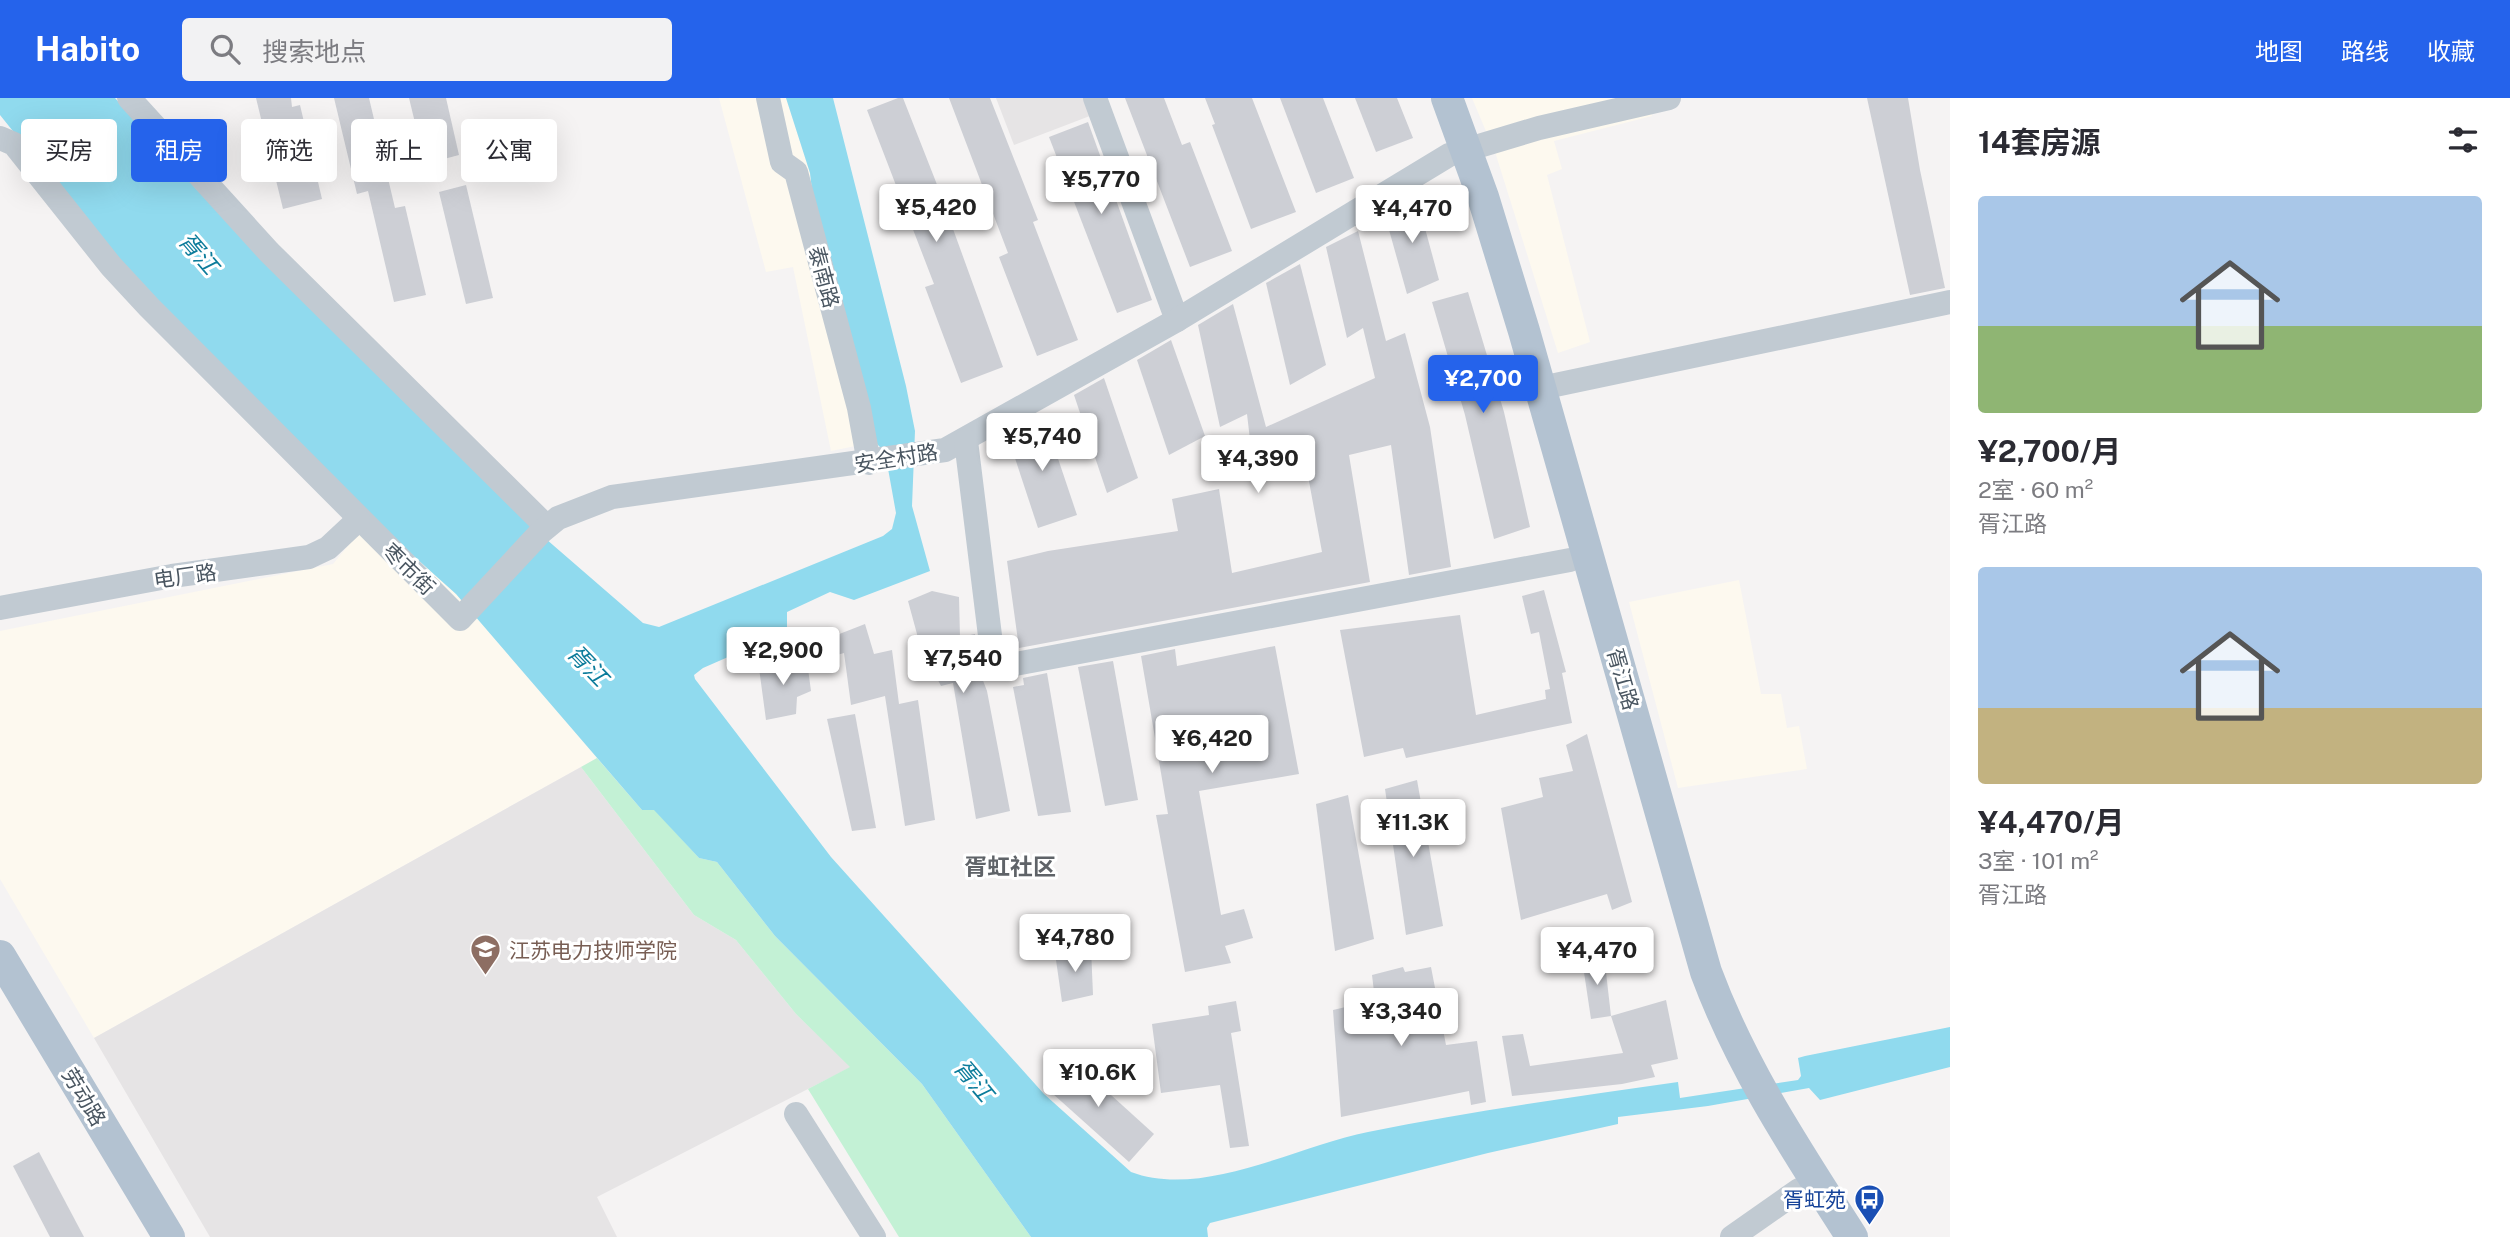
<!DOCTYPE html>
<html lang="zh">
<meta charset="utf-8">
<style>
:root{--surface:#fff;--page:#f2f2f3;--text:#2b2b33;--muted:#7c7c81;--accent:#2563eb}
body{margin:0;font-family:"Public Sans","Noto Sans SC",sans-serif;background:var(--page);color:var(--text);height:100vh;display:flex;flex-direction:column;font-size:26px;white-space:nowrap}
*{box-sizing:border-box;margin:0}
p{font-size:23px;color:var(--muted)}
.icon{flex:none;width:38px;height:38px;fill:none;stroke:currentColor;stroke-width:2;stroke-linecap:round;stroke-linejoin:round}
.map{position:relative;flex:1;overflow:hidden}
.drawer{display:flex;flex-direction:column;background:var(--surface);width:560px}
.drawer>*{flex:none}
.hud{position:absolute;left:21px;top:21px;width:665px;height:63px;display:flex;gap:14px}
.price{position:absolute;translate:-50% -60px;padding:0 16px;border-radius:7px;background:#fff;color:#222;font-size:23px;line-height:46px;filter:drop-shadow(0 2px 4px #0008)}
.price::after{content:'';position:absolute;left:50%;top:42px;width:21px;height:16px;margin-left:-10px;background:inherit;clip-path:polygon(0 0,100% 0,50% 100%)}
.price.selected{background:var(--accent);color:#fff}
ul{padding:0;list-style:none}
li{display:grid;align-content:center;gap:14px;height:371px;padding:0 28px}
li span{display:grid;place-items:center;height:217px;border-radius:7px;color:#555}
li>.icon{margin-inline-start:auto}
span .icon{width:126px;height:126px;fill:#fffc;stroke-width:1}
li b{font-size:30px}
h2{display:flex;justify-content:space-between;align-items:center;height:84px;padding:0 28px;font-size:30px}
.chip{padding:0 24px;border-radius:7px;background:var(--surface);box-shadow:0 7px 28px #0002;font-size:24px;line-height:63px}
.chip.selected{background:var(--accent);color:#fff}
header{display:flex;align-items:center;gap:42px;box-sizing:border-box;height:98px;padding:0 35px;background:var(--accent);color:#fff}
header strong{font-size:33px}
nav{display:flex;gap:38px;margin-inline-start:auto;font-size:24px}
.search{width:490px;height:63px;background:var(--page);display:flex;align-items:center;gap:18px;box-sizing:border-box;padding:0 24px;border-radius:7px;color:var(--muted);font-size:26px}
main{display:flex;flex:1;min-height:0}
.map>svg:first-child{display:block}
</style>
<header>
<strong>Habito</strong>
<div class="search"><svg class="icon" aria-label="search" viewBox="0 0 24 24"><circle cx="10" cy="10" r="6"/><path d="M15 15l6 6"/></svg>搜索地点</div>
<nav><a>地图</a><a>路线</a><a>收藏</a></nav>
</header>
<main>
<div class="map">
<svg width="1950" height="1139" viewBox="0 0 1950 1139">
<rect width="100%" height="100%" fill="#f5f3f3"/>
<g fill="#fdf9ef">
<polygon points="719,0 786,0 810,75 813,101 875,344 831,353 793,169 766,174"/>
<polygon points="1472,0 1649,0 1652,18 1554,43 1562,71 1547,77 1590,244 1558,255 1496,57"/>
<polygon points="371,420 456,496 597,660 94,940 0,781 0,533 333,466"/>
<polygon points="1739,482 1761,596 1781,596 1787,630 1799,628 1807,671 1678,690 1629,504"/>
</g>
<g fill="#e6e4e5">
<polygon points="996,0 1089,0 1095,16 1014,47"/>
<polygon points="581,669 694,817 736,842 796,916 851,969 597,1099 617,1139 210,1139 94,940"/>
</g>
<polygon fill="#c3f1d5" points="597,660 642,712 654,711 699,760 717,764 775,838 922,986 1031,1139 899,1139 808,991 850,969 796,916 736,842 694,817 581,669"/>
<path fill="#90daee" d="M 0,0 L 115,0 L 199,94 L 531,428 L 643,525 L 659,529 L 883,438 L 892,431 L 896,415 L 885,354 L 875,344 L 813,101 L 810,75 L 786,0 L 833,0 L 906,288 L 915,333 L 912,408 L 930,473 L 854,502 L 830,494 L 787,514 L 787,533 L 703,570 L 694,577 L 695,581 L 831,759 L 1044,996 L 1131,1074 C 1202,1101 1297,1048 1368,1034 C 1471,1013 1574,999 1678,984 L 1680,1000 L 1798,982 L 1801,978 L 1798,960 L 1805,958 L 1950,929 L 1950,969 L 1820,1002 L 1809,990 L 1708,1008 L 1618,1019 L 1618,1026 L 1488,1055 L 1210,1125 L 1207,1130 L 1208,1139 L 1031,1139 L 922,986 L 775,838 L 717,764 L 699,760 L 654,712 L 642,712 L 456,496 L 378,426 L 151,205 L 0,17 Z"/>
<g fill="#cdcfd5">
<polygon points="256,0 291,0 292,9 300,7 322,101 283,111"/>
<polygon points="334,0 369,0 395,110 405,108 426,197 394,204 368,93 357,96"/>
<polygon points="409,0 446,0 459,57 425,66"/>
<polygon points="898,0 903,0 936,84 1003,269 961,285 925,189 934,186 867,12"/>
<polygon points="949,0 990,0 1038,122 1033,124 1078,242 1037,258 999,159 1008,155"/>
<polygon points="1125,0 1164,0 1182,47 1190,44 1232,153 1190,169"/>
<polygon points="1205,0 1252,0 1296,114 1251,131 1212,27 1215,26"/>
<polygon points="1280,0 1323,0 1354,80 1316,95"/>
<polygon points="1355,0 1397,0 1413,40 1376,54"/>
<polygon points="1867,0 1908,0 1920,72 1945,190 1910,197"/>
<polygon points="1088,24 1152,202 1117,215 1049,39"/>
<polygon points="466,87 493,200 466,206 439,94"/>
<polygon points="1416,97 1439,182 1407,196 1384,114"/>
<polygon points="1358,133 1386,243 1405,235 1430,329 1451,469 1409,477 1391,347 1349,357 1370,484 1019,550 1007,463 1048,453 1178,433 1172,401 1219,391 1232,475 1322,454 1306,367 1283,372 1282,357 1252,359 1247,316 1220,329 1198,227 1233,206 1266,329 1375,280 1363,230 1347,240 1326,149"/>
<polygon points="1300,166 1326,267 1290,287 1266,185"/>
<polygon points="1468,194 1504,314 1530,429 1494,441 1465,317 1432,204"/>
<polygon points="1171,242 1205,338 1169,357 1137,262"/>
<polygon points="1104,280 1138,380 1107,395 1074,297"/>
<polygon points="1043,316 1077,417 1038,430 1008,339"/>
<polygon points="1544,492 1566,574 1562,575 1572,625 1406,660 1403,650 1364,659 1340,532 1460,517 1476,617 1546,601 1545,592 1550,591 1539,534 1531,536 1522,498"/>
<polygon points="932,493 959,499 960,539 975,536 979,572 987,593 1010,713 976,721 953,585 941,588 920,547 908,503"/>
<polygon points="865,526 874,556 892,552 899,606 918,602 935,722 905,728 885,598 851,607 844,555 826,560 824,542"/>
<polygon points="1275,548 1299,676 1199,693 1221,817 1244,811 1253,840 1225,848 1231,865 1185,874 1156,717 1168,716 1141,558 1175,551 1177,568"/>
<polygon points="787,558 788,567 807,563 811,593 797,599 796,616 766,622 759,570"/>
<polygon points="1113,563 1138,702 1105,708 1078,569"/>
<polygon points="1047,575 1071,714 1038,718 1013,589 1024,587 1023,580"/>
<polygon points="855,616 876,730 852,733 827,621"/>
<polygon points="1587,636 1632,804 1612,812 1607,796 1521,822 1501,710 1543,699 1539,680 1573,673 1566,647"/>
<polygon points="1417,682 1443,828 1406,837 1385,691"/>
<polygon points="1348,697 1374,841 1335,853 1316,706"/>
<polygon points="1091,850 1093,897 1062,904 1055,855"/>
<polygon points="1604,857 1611,918 1591,921 1582,861"/>
<polygon points="1403,869 1405,874 1431,869 1446,947 1477,943 1486,1004 1471,1007 1469,993 1341,1019 1333,912 1375,902 1372,877"/>
<polygon points="1666,902 1678,961 1651,967 1655,979 1622,986 1512,998 1502,938 1523,936 1530,968 1623,955 1611,918"/>
<polygon points="1236,903 1241,933 1231,935 1249,1048 1230,1050 1220,987 1161,995 1152,926 1209,917 1208,908"/>
<polygon points="1068,958 1154,1036 1129,1064 1043,987"/>
<polygon points="39,1054 84,1139 50,1139 13,1068"/>
</g>
<g fill="none" stroke-linecap="round" stroke-linejoin="round">
<g stroke="#c1cad2" stroke-width="24">
<polyline points="129,0 269,154 546,428"/>
<polyline points="768,0 782,64 796,74 859,310 869,365"/>
<polyline points="1095,0 1177,222"/>
<polyline points="0,40 14,46 111,168 149,209 460,521 541,434 558,420 612,399 945,352 1177,222 1449,57 1539,30 1669,0"/>
<polyline points="1541,290 1950,204"/>
<polyline points="966,343 994,570 1570,462"/>
<polyline points="0,510 172,478 309,459 328,450 358,422"/>
<polyline points="796,1016 874,1139"/>
<polyline points="1732,1139 1799,1092"/>
</g>
<g stroke="#b3c2d1" stroke-width="32">
<path d="M 1447,0 L 1483,99 L 1524,233 L 1706,874 C 1742,971 1797,1053 1852,1139"/>
<polyline points="0,858 169,1139"/>
</g>
</g>
<defs>
<symbol id="university-pin" viewBox="-11 -11 22 30"><path d="M0 17L-7.5 6A9.5 9.5 0 1 1 7.5 6Z" fill="#8d6e63" stroke="#fff"/><path d="M0-5L7-2L0 1L-7-2ZM-4 1L0 2.5L4 1V4Q0 6-4 4Z" fill="#fff"/></symbol>
<symbol id="bus-pin" viewBox="-11 -11 22 30"><path d="M0 17L-7.5 6A9.5 9.5 0 1 1 7.5 6Z" fill="#1a4fb4" stroke="#fff"/><path d="M-5-6H5V4H4V6H2V4H-2V6H-4V4H-5ZM-3.5-4V0h7V-4ZM-3.5 1.2v1.5H-2V1.2ZM2 1.2v1.5H3.5V1.2Z" fill="#fff"/></symbol>
</defs>
<g fill-rule="evenodd">
<use href="#university-pin" x="468" y="834" width="35" height="47"/>
<use href="#bus-pin" x="1852" y="1084" width="35" height="47"/>
</g>
<g text-anchor="middle" dominant-baseline="central" stroke-width="6" stroke-linejoin="round" paint-order="stroke">
<g font-size="21" fill="#4a5661" stroke="#fff">
<text transform="translate(824 179) rotate(75)">泰南路</text>
<text transform="translate(896 360) rotate(-9)">安全村路</text>
<text transform="translate(409 471) rotate(44)">枣市街</text>
<text transform="translate(185 478) rotate(-8)">电厂路</text>
<text transform="translate(1623 581) rotate(74)">胥江路</text>
<text transform="translate(84 999) rotate(59)">劳动路</text>
</g>
<g font-size="21" fill="#785e54" stroke="#fff" text-anchor="start">
<text x="509" y="852">江苏电力技师学院</text>
</g>
<g font-size="21" fill="#164399" stroke="#fff" text-anchor="end">
<text x="1846" y="1101">胥虹苑</text>
</g>
<g font-size="23" font-style="italic" fill="#0c7c9b" stroke="#fff">
<text transform="translate(199 155) rotate(49)">胥江</text>
<text transform="translate(588 567) rotate(46)">胥江</text>
<text transform="translate(974 982) rotate(50)">胥江</text>
</g>
<g font-size="23" font-weight="bold" fill="#5f6368" stroke="#fff">
<text x="1010" y="768">胥虹社区</text>
</g>
</g>
</svg>
<b class="price" style="left:1101px;top:118px">¥5,770</b>
<b class="price" style="left:936px;top:146px">¥5,420</b>
<b class="price" style="left:1412px;top:147px">¥4,470</b>
<b class="price selected" style="left:1483px;top:317px">¥2,700</b>
<b class="price" style="left:1042px;top:375px">¥5,740</b>
<b class="price" style="left:1258px;top:397px">¥4,390</b>
<b class="price" style="left:783px;top:589px">¥2,900</b>
<b class="price" style="left:963px;top:597px">¥7,540</b>
<b class="price" style="left:1212px;top:677px">¥6,420</b>
<b class="price" style="left:1413px;top:761px">¥11.3K</b>
<b class="price" style="left:1075px;top:876px">¥4,780</b>
<b class="price" style="left:1597px;top:889px">¥4,470</b>
<b class="price" style="left:1401px;top:950px">¥3,340</b>
<b class="price" style="left:1098px;top:1011px">¥10.6K</b>
<div class="hud">
<a class="chip">买房</a>
<a class="chip selected">租房</a>
<a class="chip">筛选</a>
<a class="chip">新上</a>
<a class="chip">公寓</a>
</div>
</div>
<section class="drawer">
<h2>14套房源<svg class="icon" aria-label="filters" viewBox="0 0 24 24"><path d="M4 7h16M4 17h16"/><circle cx="9" cy="7" r="2"/><circle cx="15" cy="17" r="2"/></svg></h2>
<ul>
<li><span style="background:linear-gradient(#a9c7e8 60%,#8fb573 0)"><svg class="icon" aria-label="home" viewBox="0 0 24 24"><path d="M3 11l9-7 9 7M6 9v11h12V9"/></svg></span><div><b>¥2,700/月</b><p>2室 · 60 m²</p><p>胥江路</p></div></li>
<li><span style="background:linear-gradient(#a9c7e8 65%,#c2b280 0)"><svg class="icon" aria-label="home" viewBox="0 0 24 24"><path d="M3 11l9-7 9 7M6 9v11h12V9"/></svg></span><div><b>¥4,470/月</b><p>3室 · 101 m²</p><p>胥江路</p></div></li>
</ul>
</section>
</main>
